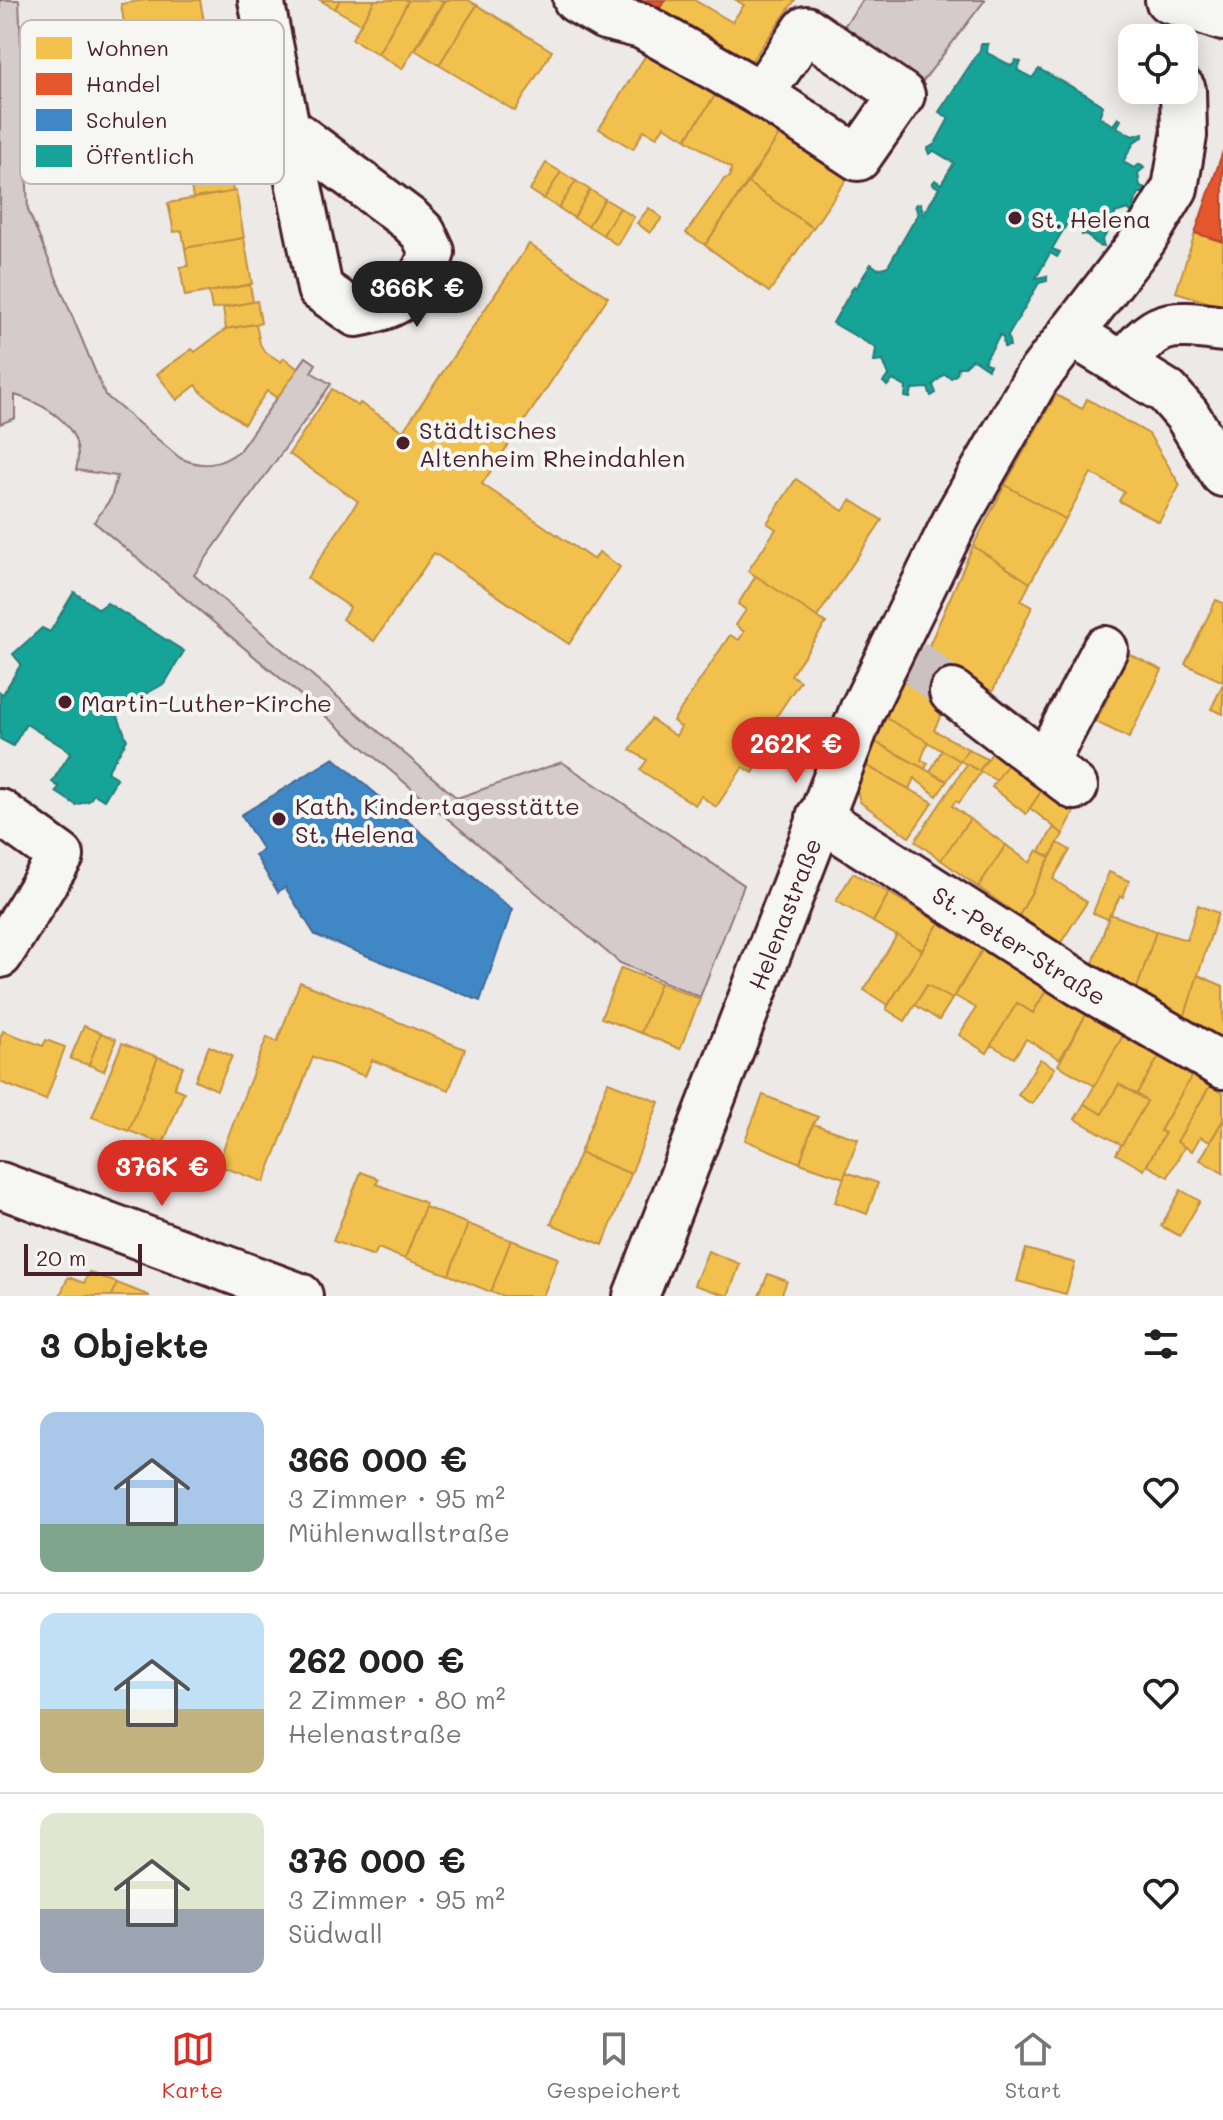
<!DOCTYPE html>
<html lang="de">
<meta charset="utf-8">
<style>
:root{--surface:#fff;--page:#f2f2f2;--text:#222;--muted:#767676;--line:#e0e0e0;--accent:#d93025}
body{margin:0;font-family:Mali,sans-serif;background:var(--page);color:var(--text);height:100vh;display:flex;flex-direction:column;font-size:30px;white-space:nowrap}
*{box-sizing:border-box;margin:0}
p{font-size:26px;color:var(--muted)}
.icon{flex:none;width:44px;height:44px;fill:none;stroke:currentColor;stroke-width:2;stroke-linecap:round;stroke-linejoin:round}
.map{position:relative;height:1296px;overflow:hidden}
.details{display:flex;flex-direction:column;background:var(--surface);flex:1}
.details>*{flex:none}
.tools{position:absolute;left:1118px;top:24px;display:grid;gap:16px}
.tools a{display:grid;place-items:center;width:80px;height:80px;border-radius:16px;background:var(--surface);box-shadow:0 4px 20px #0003;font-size:40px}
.scale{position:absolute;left:24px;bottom:20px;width:118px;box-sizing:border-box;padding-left:8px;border:4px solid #4a1f2b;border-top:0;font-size:22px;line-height:28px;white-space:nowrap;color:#4a1f2b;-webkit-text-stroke:6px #f6f6f2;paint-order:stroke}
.price{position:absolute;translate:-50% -68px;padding:0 18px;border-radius:28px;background:var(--accent);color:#fff;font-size:26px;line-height:52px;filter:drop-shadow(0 2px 4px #0008)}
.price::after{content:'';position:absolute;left:50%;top:48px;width:24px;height:18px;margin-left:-12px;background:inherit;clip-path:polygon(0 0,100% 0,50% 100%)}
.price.active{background:#222;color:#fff}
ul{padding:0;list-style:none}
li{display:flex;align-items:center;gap:24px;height:200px;padding:0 40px}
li+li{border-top:2px solid var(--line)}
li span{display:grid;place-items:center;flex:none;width:224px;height:160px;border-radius:16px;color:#555}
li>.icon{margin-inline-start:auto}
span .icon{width:96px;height:96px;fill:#fffc;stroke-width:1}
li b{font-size:34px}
h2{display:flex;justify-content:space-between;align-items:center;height:96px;padding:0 40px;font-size:34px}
.tab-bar{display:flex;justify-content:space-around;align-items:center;height:112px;border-top:2px solid var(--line);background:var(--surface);font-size:22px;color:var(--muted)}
.tab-bar a{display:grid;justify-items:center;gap:4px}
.tab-bar .active{color:var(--accent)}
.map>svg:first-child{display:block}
</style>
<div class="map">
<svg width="1223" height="1296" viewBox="0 0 1223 1296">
<rect width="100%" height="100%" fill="#ece9e6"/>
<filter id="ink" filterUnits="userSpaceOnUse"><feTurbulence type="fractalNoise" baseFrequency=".0125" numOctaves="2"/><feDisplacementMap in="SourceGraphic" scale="16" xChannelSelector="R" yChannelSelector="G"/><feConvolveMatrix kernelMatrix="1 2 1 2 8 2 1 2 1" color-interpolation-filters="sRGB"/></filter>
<g filter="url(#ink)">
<g fill="#d4cbca" stroke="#8f757a" stroke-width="2">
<path d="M 0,0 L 19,0 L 28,210 L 105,395 L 180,458 C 202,468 220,466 239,451 L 306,357 L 316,364 L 311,372 L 331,384 L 194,575 L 457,798 L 562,762 L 744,885 L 700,997 L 620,963 L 94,522 L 111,498 L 117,476 L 76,470 C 87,428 49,406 15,395 L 15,418 L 0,424 Z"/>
<polygon points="863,0 985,0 919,86 842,29"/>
</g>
<g fill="#f2c14e" stroke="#c09044" stroke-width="2">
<polygon points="146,0 200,0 211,59 142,72 135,34 126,35 121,4"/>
<polygon points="320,0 340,0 335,9"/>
<polygon points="340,0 375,0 361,24 335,9"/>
<polygon points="375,0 409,0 378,54 352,39"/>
<polygon points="409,0 444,0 402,69 378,54"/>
<polygon points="446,0 468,0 477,5 439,65 415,50"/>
<polygon points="665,0 694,0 732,22 744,5 736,0 795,0 750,63 656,14"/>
<polygon points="477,5 552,51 515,111 439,65"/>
<polygon points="649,50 719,90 686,139 664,126 657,137 644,130 633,149 599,129"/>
<polygon points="719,90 781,132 705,245 686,233 724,179 730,177 731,168 686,139"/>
<polygon points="781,132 848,177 813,228 748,183"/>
<polygon points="546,163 561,172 544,199 530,190"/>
<polygon points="561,172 576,181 559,208 544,199"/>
<polygon points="231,174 233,192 193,198 190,181"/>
<polygon points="576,181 590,190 574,218 559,208"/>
<polygon points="748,183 813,228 769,292 705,245"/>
<polygon points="590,190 605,199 588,226 574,218"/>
<polygon points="236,191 244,238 185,248 182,231 174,232 168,203"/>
<polygon points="605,199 620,208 603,235 588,226"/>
<polygon points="620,208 634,217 617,245 603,235"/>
<polygon points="649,208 662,218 650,233 637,223"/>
<polygon points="1195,233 1223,242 1223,307 1176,292"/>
<polygon points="244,238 252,284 185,296 180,267 188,266 185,248"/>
<polygon points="529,244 608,297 482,484 594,560 599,552 620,567 569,644 434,553 374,641 342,619 350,607 307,578 358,501 289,454 332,389 358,406 360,403 403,431"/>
<polygon points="250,285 253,302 212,309 209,292"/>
<polygon points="257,301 261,323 226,329 223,308"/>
<polygon points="256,324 260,344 264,351 281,362 284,358 298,369 277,398 267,391 244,424 202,393 196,385 177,400 157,374 192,349 195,352 226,329"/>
<polygon points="1056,395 1082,409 1087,399 1149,434 1180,485 1159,522 1119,501 1124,492 1091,473 1065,520 1005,485"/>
<polygon points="796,479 843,511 851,500 882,520 817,617 748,571 776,529 767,523"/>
<polygon points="1005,485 1065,519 1030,583 973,546"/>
<polygon points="973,546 1030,583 1021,601 1032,607 990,697 957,682 924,657"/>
<polygon points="756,576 826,623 791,675 800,681 772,723 781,729 753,773 743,767 716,807 701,796 695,805 640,770 647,760 630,750 651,719 676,736 681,727 673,721 730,635 739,640 744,632 736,625 746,610 738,604"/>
<polygon points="1216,600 1223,603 1223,682 1185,664"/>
<polygon points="915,654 924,657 957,682 948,700 907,669"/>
<polygon points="1129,654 1162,670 1129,738 1096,722"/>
<polygon points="907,669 948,700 934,730 968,749 960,761 886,718"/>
<polygon points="1223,684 1223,714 1211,709"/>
<polygon points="886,718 928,742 921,760 928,763 925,769 875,742"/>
<polygon points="1001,741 1017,753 997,781 979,771"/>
<polygon points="875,742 947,781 937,796 914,778 909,789 865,765"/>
<polygon points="968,749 987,759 979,771 960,761"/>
<polygon points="942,750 960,761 947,781 930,772"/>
<polygon points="1010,761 1044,787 1026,814 992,787"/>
<polygon points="967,764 981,772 959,803 956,801 952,806 970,819 941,860 915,841"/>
<polygon points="865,765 933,802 909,837 860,802 856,786"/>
<polygon points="1044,787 1074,812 1063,834 1030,808"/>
<polygon points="970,819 1006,845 978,887 941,860"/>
<polygon points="1054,827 1063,834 1050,857 1040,851"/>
<polygon points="1058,843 1070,850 1053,879 1087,902 1060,944 1019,916"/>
<polygon points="1006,845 1030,863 1037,850 1050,857 1019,916 978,887"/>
<polygon points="1109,872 1129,881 1123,897 1120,896 1108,919 1093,913"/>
<polygon points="853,873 889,893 873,922 836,901"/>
<polygon points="889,893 939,923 922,950 873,922"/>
<polygon points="1198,905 1218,913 1184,1018 1136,991 1156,931 1187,940"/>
<polygon points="1110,914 1156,931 1136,991 1092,966"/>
<polygon points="939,923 982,950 952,999 927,985 905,1021 886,1009"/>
<polygon points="897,935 922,950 888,1005 864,990"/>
<polygon points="982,950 1047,989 1033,1013 1017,1003 987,1053 959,1035 976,1008 955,996"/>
<polygon points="621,968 660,983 641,1033 601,1018"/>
<polygon points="1198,975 1223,986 1223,1040 1184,1018"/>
<polygon points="300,982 465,1049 449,1090 372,1060 365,1076 313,1057 264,1182 217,1165 267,1037 277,1042"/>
<polygon points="660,983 700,999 680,1049 641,1033"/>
<polygon points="927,985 952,999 939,1020 915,1005"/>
<polygon points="1047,989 1087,1013 1060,1059 1026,1039 1014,1058 991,1045 1017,1003 1033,1013"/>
<polygon points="1087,1013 1124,1034 1095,1086 1058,1065"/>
<polygon points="84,1026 101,1033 89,1065 70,1059"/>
<polygon points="3,1031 43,1046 46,1040 65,1047 46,1100 0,1082 0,1038"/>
<polygon points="101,1033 116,1039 104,1071 89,1065"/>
<polygon points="1124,1034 1160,1055 1137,1094 1119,1084 1102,1114 1084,1104"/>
<polygon points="122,1043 158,1057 129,1131 92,1117"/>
<polygon points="209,1046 232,1056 217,1090 195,1080"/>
<polygon points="1160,1055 1193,1074 1160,1131 1165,1133 1144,1170 1116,1154 1147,1101 1137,1094"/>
<polygon points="158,1057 183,1066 174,1088 184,1092 163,1144 129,1131"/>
<polygon points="1040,1059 1055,1068 1032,1104 1018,1095"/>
<polygon points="1192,1075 1210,1086 1177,1142 1185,1146 1168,1177 1147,1165 1165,1133 1160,1131"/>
<polygon points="608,1082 659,1102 631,1174 580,1153"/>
<polygon points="1119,1084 1147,1101 1122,1145 1075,1119 1084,1104 1102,1114"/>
<polygon points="1210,1086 1223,1093 1223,1120 1210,1142 1200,1137 1192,1151 1177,1142"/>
<polygon points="763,1095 818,1117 813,1124 800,1163 745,1140"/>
<polygon points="1223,1120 1223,1173 1200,1160"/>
<polygon points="813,1124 858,1139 844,1178 800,1163"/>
<polygon points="580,1153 631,1174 603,1245 551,1224"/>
<polygon points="361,1172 379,1179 376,1184 426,1203 405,1259 378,1248 374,1256 333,1241"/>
<polygon points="846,1172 878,1183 867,1214 835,1202"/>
<polygon points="1181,1190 1200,1201 1180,1236 1161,1226"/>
<polygon points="425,1207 468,1224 449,1275 405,1259"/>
<polygon points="468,1224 511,1240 491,1292 449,1275"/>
<polygon points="511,1240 558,1258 543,1296 502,1296 491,1292"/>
<polygon points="1026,1249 1075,1263 1066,1294 1017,1281"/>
<polygon points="708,1251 740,1264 728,1296 694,1285"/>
<polygon points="89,1272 117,1283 112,1296 60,1296 68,1277 84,1283"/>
<polygon points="768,1274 787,1281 781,1296 759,1296"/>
<polygon points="117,1283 150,1296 112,1296"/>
</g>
<g fill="#e4572e" stroke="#b6462d" stroke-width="2">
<polygon points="632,0 665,0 656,14"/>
<polygon points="1223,151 1223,242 1195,233"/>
</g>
<polygon fill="#3f88c5" stroke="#426897" stroke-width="2" points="334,758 512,910 480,1001 315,935 285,887 278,892 255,855 263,850 241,815"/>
<g fill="#17a398" stroke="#267b77" stroke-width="2">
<polygon points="981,44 988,44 987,53 1012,66 1016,60 1021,62 1017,70 1032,78 1039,69 1087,95 1103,106 1099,117 1113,125 1118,118 1121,120 1117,127 1133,136 1143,133 1143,137 1135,141 1123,162 1134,168 1140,164 1144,168 1138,173 1140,187 1146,188 1144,193 1139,193 1133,205 1136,208 1132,213 1128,209 1115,213 1114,221 1102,241 1104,246 1100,247 1086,234 1082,235 1081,230 1068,222 1052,249 1060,252 1057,257 1050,253 1036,278 1047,276 1047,281 1039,283 1008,336 1010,346 1004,347 1003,337 1000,335 984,362 990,365 988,369 973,359 964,367 958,367 957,374 951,378 944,374 933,385 936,393 931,396 928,388 912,389 910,398 905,397 906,387 893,380 887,386 883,382 889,375 883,361 874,362 876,348 833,323 854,286 856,288 871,264 878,269 888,266 918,214 915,205 920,203 924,214 939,188 932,184 935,180 941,184 954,163 934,151 929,154 927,149 935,144 949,118 939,112 980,50"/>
<polygon points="74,592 99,609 107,603 184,651 165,683 116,711 127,740 107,772 117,778 104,800 94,794 89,801 76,805 56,792 59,787 52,782 71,752 26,724 13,746 0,739 0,692 3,694 21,664 13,654 42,628 50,632"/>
</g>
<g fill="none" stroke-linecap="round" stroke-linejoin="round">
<polyline stroke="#ccc1c1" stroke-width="44" stroke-dasharray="44 22" stroke-linecap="butt" points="912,660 952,692"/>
<defs>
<g id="minor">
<path d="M 261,0 L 320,289 L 356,314 C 396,307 420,293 432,252 L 423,233 L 410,220 L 285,126"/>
<polyline points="576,0 605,17 642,26 761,94 858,158 902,95 806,29 761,94"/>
<polyline points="1168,0 1223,18"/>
<polyline points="1071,333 1167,392 1187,415 1223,474"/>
<path d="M 1123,366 C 1157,319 1168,322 1223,329"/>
<polyline points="952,692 1075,787"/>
<polyline points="1045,764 1105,649"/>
<polyline points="0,812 61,856 0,955"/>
<path id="s1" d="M 819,817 L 1079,983 L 1223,1066"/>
<polyline points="0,1185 300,1296"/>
<path id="s2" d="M 636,1296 L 862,711 L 957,517 L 1036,379 L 1144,239 L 1175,188 L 1184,136 L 1183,90"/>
</g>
</defs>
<use href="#minor" stroke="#4a1f2b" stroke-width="50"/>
<use href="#minor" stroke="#f6f6f2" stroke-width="44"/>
</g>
</g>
<g fill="#4a1f2b" stroke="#f6f6f2" stroke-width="3">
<circle cx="1015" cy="218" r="8"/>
<circle cx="403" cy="443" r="8"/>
<circle cx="65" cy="702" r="8"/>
<circle cx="279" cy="819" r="8"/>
</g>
<g text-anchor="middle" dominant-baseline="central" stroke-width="8" stroke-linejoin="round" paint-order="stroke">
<g font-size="24" fill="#4a1f2b" stroke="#f6f6f2" text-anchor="start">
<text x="1031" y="218">St. Helena</text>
<text x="419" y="429">Städtisches<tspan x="419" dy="28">Altenheim Rheindahlen</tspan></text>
<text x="81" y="702">Martin-Luther-Kirche</text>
<text x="295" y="805">Kath. Kindertagesstätte<tspan x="295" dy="28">St. Helena</tspan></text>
</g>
<g font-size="24" fill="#4a1f2b" stroke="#f6f6f2">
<text stroke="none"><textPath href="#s2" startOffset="410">Helenastraße</textPath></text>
<text stroke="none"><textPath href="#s1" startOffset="238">St.-Peter-Straße</textPath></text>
</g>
</g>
<rect x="20" y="20" width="264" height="164" rx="12" fill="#f6f6f2" stroke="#c2b6b6" stroke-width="2"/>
<rect x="36" y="37" width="36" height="22" fill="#f2c14e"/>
<rect x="36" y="73" width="36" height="22" fill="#e4572e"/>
<rect x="36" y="109" width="36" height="22" fill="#3f88c5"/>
<rect x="36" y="145" width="36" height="22" fill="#17a398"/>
<g font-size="22" fill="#4a1f2b">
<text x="86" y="56">Wohnen</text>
<text x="86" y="92">Handel</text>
<text x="86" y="128">Schulen</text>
<text x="86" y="164">Öffentlich</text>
</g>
</svg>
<div class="tools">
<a><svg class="icon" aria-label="locate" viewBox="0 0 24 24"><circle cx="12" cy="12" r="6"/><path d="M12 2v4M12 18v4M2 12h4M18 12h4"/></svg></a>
</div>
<div class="scale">20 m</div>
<b class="price active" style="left:417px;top:329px">366K €</b>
<b class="price" style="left:796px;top:785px">262K €</b>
<b class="price" style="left:162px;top:1208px">376K €</b>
</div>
<section class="details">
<h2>3 Objekte<svg class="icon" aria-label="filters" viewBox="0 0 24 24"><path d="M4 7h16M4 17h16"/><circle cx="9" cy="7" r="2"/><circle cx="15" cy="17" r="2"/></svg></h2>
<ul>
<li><span style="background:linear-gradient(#a9c7e8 70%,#7fa58c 0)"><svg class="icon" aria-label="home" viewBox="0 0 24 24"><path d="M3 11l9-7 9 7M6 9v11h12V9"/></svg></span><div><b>366 000 €</b><p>3 Zimmer · 95 m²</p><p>Mühlenwallstraße</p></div><svg class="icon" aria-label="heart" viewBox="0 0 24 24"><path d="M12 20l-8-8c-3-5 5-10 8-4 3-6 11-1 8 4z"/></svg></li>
<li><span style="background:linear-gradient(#bfe0f5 60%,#c2b280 0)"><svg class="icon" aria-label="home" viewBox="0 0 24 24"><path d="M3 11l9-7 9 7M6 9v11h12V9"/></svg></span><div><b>262 000 €</b><p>2 Zimmer · 80 m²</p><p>Helenastraße</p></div><svg class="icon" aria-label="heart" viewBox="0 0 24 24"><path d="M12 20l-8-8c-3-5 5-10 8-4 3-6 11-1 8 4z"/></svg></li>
<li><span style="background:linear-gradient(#dfe7d0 60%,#9aa5b1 0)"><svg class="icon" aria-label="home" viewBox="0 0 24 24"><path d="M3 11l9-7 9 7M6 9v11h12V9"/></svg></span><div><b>376 000 €</b><p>3 Zimmer · 95 m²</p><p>Südwall</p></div><svg class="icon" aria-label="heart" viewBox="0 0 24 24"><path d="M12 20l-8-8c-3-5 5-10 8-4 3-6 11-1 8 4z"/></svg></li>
</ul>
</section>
<nav class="tab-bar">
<a class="active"><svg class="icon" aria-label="map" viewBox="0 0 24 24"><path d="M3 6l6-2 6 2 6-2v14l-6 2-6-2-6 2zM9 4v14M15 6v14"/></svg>Karte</a>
<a><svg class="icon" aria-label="saved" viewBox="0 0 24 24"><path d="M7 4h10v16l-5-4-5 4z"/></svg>Gespeichert</a>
<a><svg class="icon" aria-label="home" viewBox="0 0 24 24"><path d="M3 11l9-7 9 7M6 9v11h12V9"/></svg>Start</a>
</nav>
